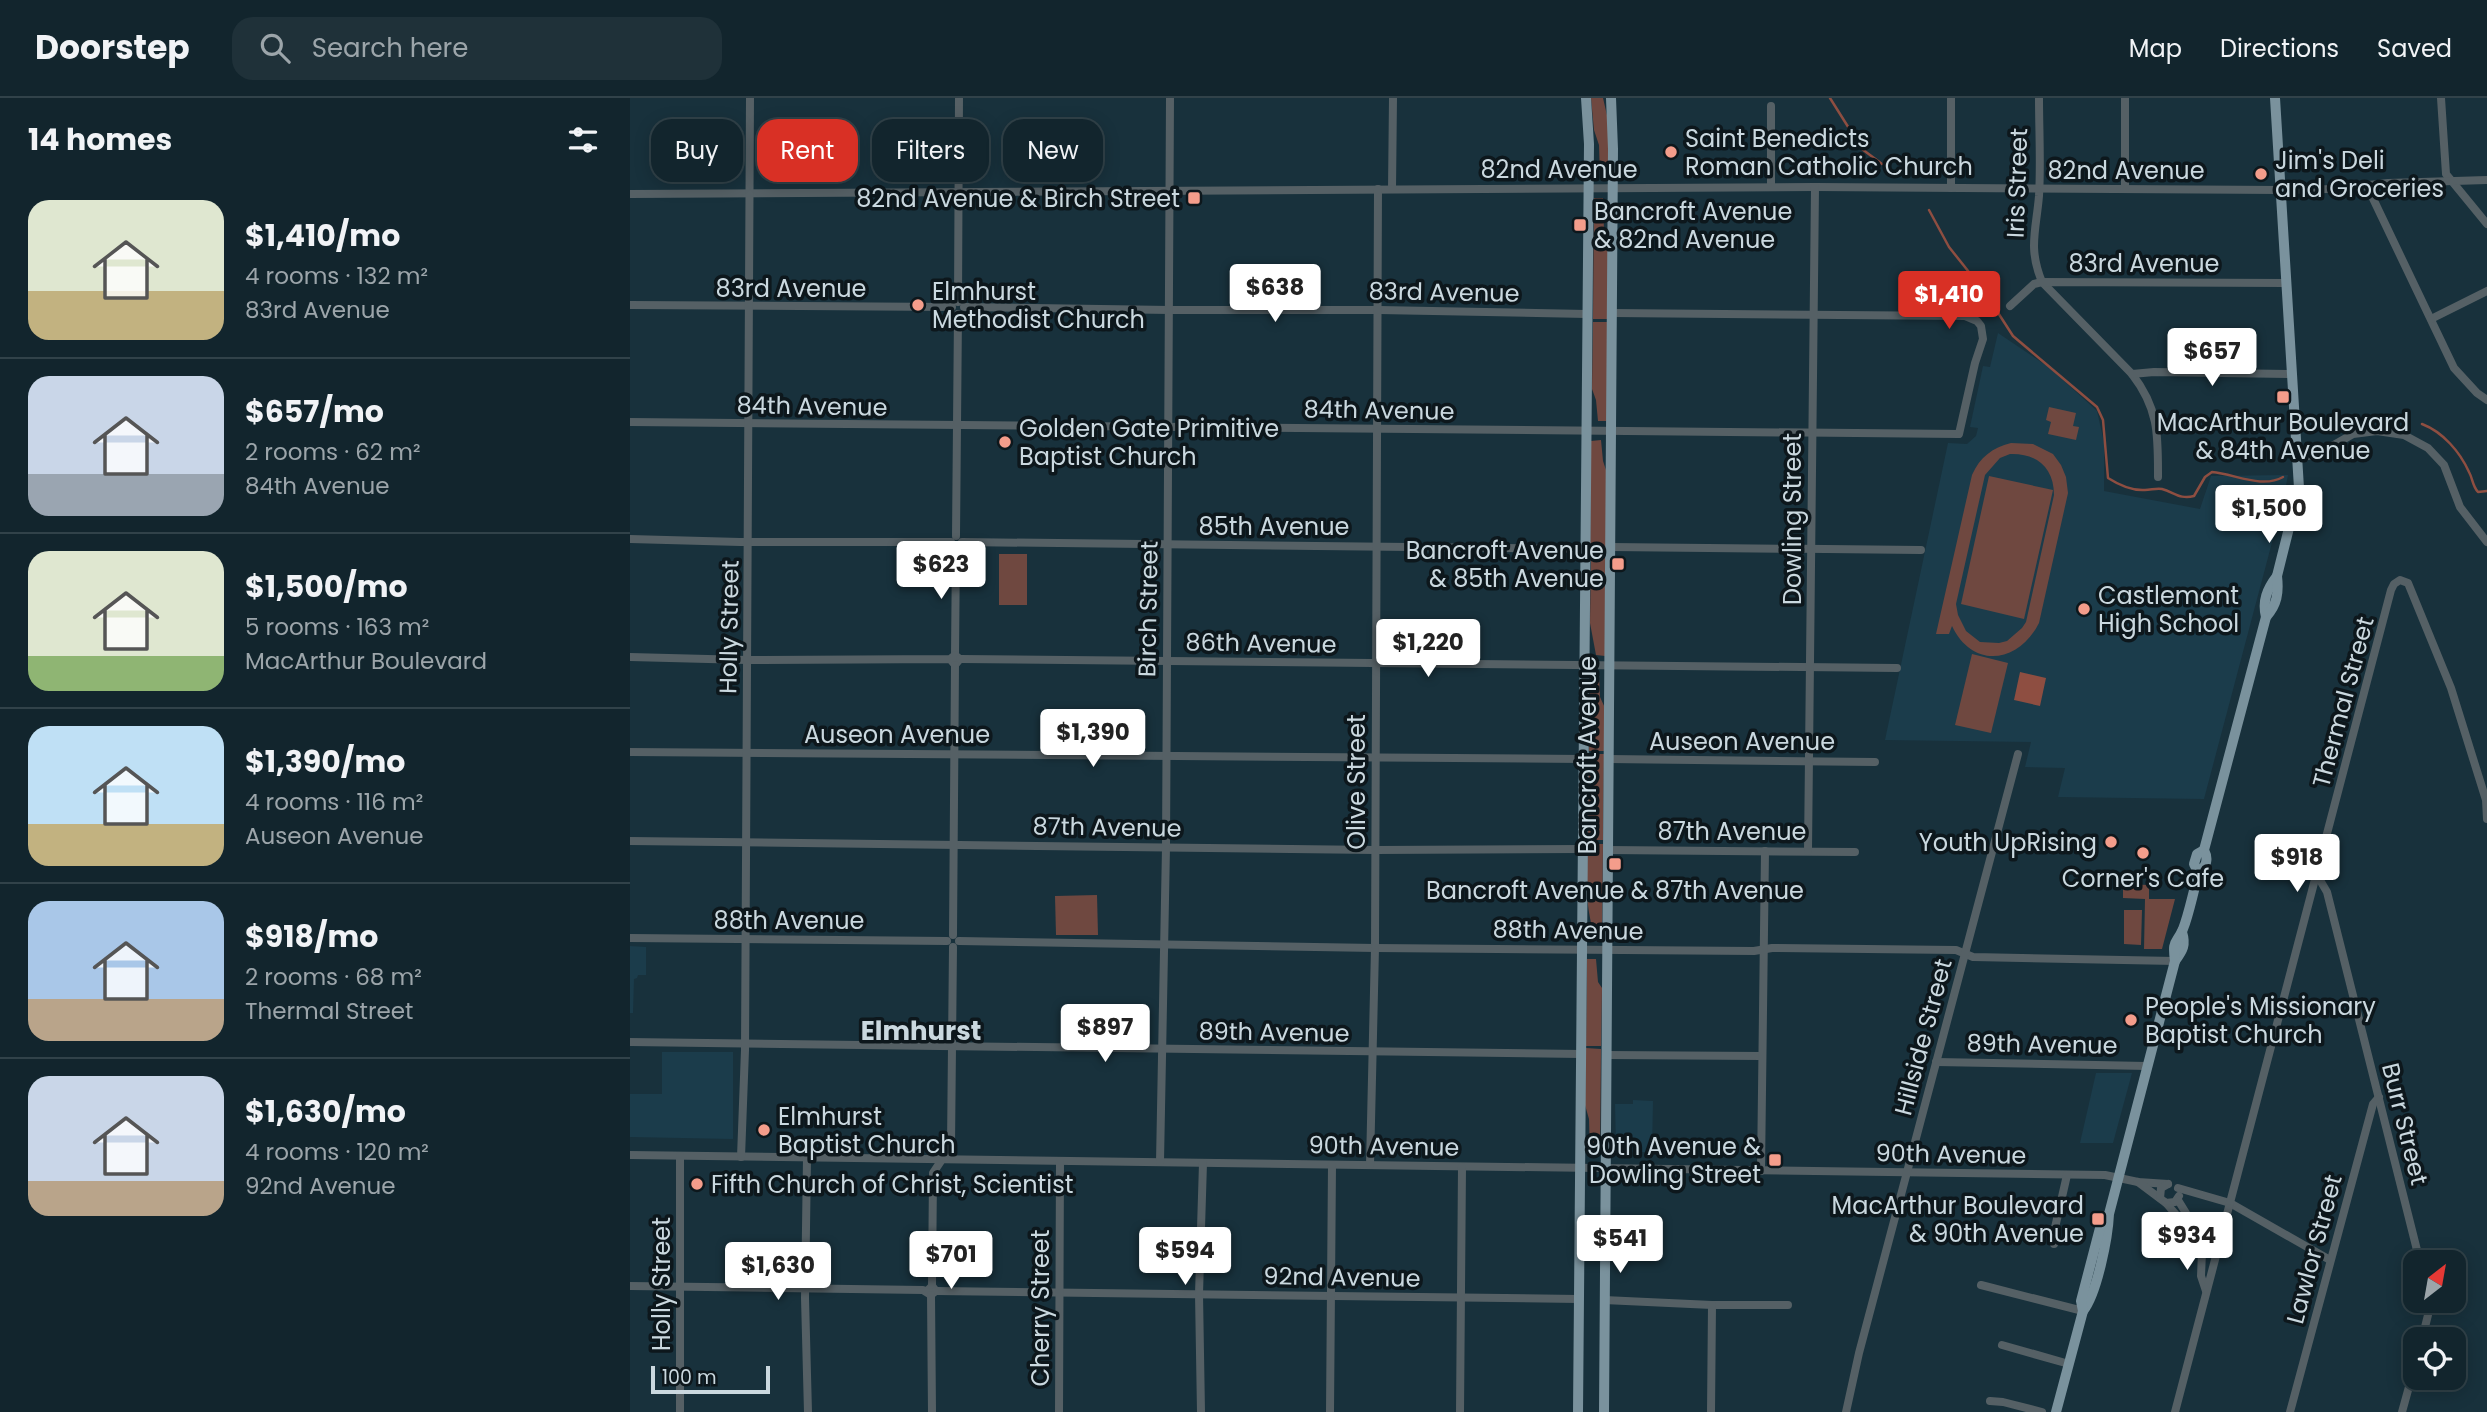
<!DOCTYPE html>
<meta charset="utf-8">
<style>
:root{--surface:#12252d;--page:#1f3139;--text:#f1f3f6;--muted:#9ca5aa;--line:#314249;--accent:#d93025}
body{margin:0;font-family:Poppins,sans-serif;background:var(--page);color:var(--text);height:100vh;display:flex;flex-direction:column;font-size:26px;white-space:nowrap}
*{box-sizing:border-box;margin:0}
p{font-size:23px;color:var(--muted)}
.icon{flex:none;width:38px;height:38px;fill:none;stroke:currentColor;stroke-width:2;stroke-linecap:round;stroke-linejoin:round}
.map{position:relative;flex:1;overflow:hidden}
.drawer{display:flex;flex-direction:column;background:var(--surface);width:630px}
.drawer>*{flex:none}
.guide{position:absolute;left:21px;top:21px;width:665px;height:63px;display:flex;gap:14px}
.needle{width:46px;rotate:31deg}
.controls{position:absolute;left:1773px;top:1152px;display:grid;gap:14px}
.controls a{display:grid;place-items:center;width:63px;height:63px;border-radius:14px;background:var(--surface);box-shadow:0 4px 18px #0003,0 0 0 2px var(--line);font-size:35px}
.scale{position:absolute;left:21px;bottom:18px;width:119px;box-sizing:border-box;padding-left:7px;border:4px solid #cad8df;border-top:0;font-size:19px;line-height:24px;white-space:nowrap;color:#cad8df;-webkit-text-stroke:5px #0d171c;paint-order:stroke}
.price{position:absolute;translate:-50% -60px;padding:0 16px;border-radius:7px;background:#fff;color:#222;font-size:23px;line-height:46px;filter:drop-shadow(0 2px 4px #0008)}
.price::after{content:'';position:absolute;left:50%;top:42px;width:21px;height:16px;margin-left:-10px;background:inherit;clip-path:polygon(0 0,100% 0,50% 100%)}
.price.selected{background:var(--accent);color:#fff}
ul{padding:0;list-style:none}
li{display:flex;align-items:center;gap:21px;height:175px;padding:0 28px}
li+li{border-top:2px solid var(--line)}
li span{display:grid;place-items:center;flex:none;width:196px;height:140px;border-radius:21px;color:#555}
li>.icon{margin-inline-start:auto}
span .icon{width:84px;height:84px;fill:#fffc;stroke-width:1}
li b{font-size:30px}
h2{display:flex;justify-content:space-between;align-items:center;height:84px;padding:0 28px;font-size:30px}
.tag{padding:0 24px;border-radius:21px;background:var(--surface);box-shadow:0 4px 18px #0003,0 0 0 2px var(--line);font-size:24px;line-height:63px}
.tag.selected{background:var(--accent);color:#fff}
header{display:flex;align-items:center;gap:42px;box-sizing:border-box;height:98px;padding:0 35px;background:var(--surface);border-bottom:2px solid var(--line)}
header strong{font-size:33px}
nav{display:flex;gap:38px;margin-inline-start:auto;font-size:24px}
.search{width:490px;height:63px;background:var(--page);display:flex;align-items:center;gap:18px;box-sizing:border-box;padding:0 24px;border-radius:21px;color:var(--muted);font-size:26px}
main{display:flex;flex:1;min-height:0}
.map>svg:first-child{display:block}
</style>
<header>
<strong>Doorstep</strong>
<div class="search"><svg class="icon" aria-label="search" viewBox="0 0 24 24"><circle cx="10" cy="10" r="6"/><path d="M15 15l6 6"/></svg>Search here</div>
<nav><a>Map</a><a>Directions</a><a>Saved</a></nav>
</header>
<main>
<section class="drawer">
<h2>14 homes<svg class="icon" aria-label="filters" viewBox="0 0 24 24"><path d="M4 7h16M4 17h16"/><circle cx="9" cy="7" r="2"/><circle cx="15" cy="17" r="2"/></svg></h2>
<ul>
<li><span style="background:linear-gradient(#dfe7d0 65%,#c2b280 0)"><svg class="icon" aria-label="home" viewBox="0 0 24 24"><path d="M3 11l9-7 9 7M6 9v11h12V9"/></svg></span><div><b>$1,410/mo</b><p>4 rooms · 132 m²</p><p>83rd Avenue</p></div></li>
<li><span style="background:linear-gradient(#c9d6e8 70%,#9aa5b1 0)"><svg class="icon" aria-label="home" viewBox="0 0 24 24"><path d="M3 11l9-7 9 7M6 9v11h12V9"/></svg></span><div><b>$657/mo</b><p>2 rooms · 62 m²</p><p>84th Avenue</p></div></li>
<li><span style="background:linear-gradient(#dfe7d0 75%,#8fb573 0)"><svg class="icon" aria-label="home" viewBox="0 0 24 24"><path d="M3 11l9-7 9 7M6 9v11h12V9"/></svg></span><div><b>$1,500/mo</b><p>5 rooms · 163 m²</p><p>MacArthur Boulevard</p></div></li>
<li><span style="background:linear-gradient(#bfe0f5 70%,#c2b280 0)"><svg class="icon" aria-label="home" viewBox="0 0 24 24"><path d="M3 11l9-7 9 7M6 9v11h12V9"/></svg></span><div><b>$1,390/mo</b><p>4 rooms · 116 m²</p><p>Auseon Avenue</p></div></li>
<li><span style="background:linear-gradient(#a9c7e8 70%,#b9a48a 0)"><svg class="icon" aria-label="home" viewBox="0 0 24 24"><path d="M3 11l9-7 9 7M6 9v11h12V9"/></svg></span><div><b>$918/mo</b><p>2 rooms · 68 m²</p><p>Thermal Street</p></div></li>
<li><span style="background:linear-gradient(#c9d6e8 75%,#b9a48a 0)"><svg class="icon" aria-label="home" viewBox="0 0 24 24"><path d="M3 11l9-7 9 7M6 9v11h12V9"/></svg></span><div><b>$1,630/mo</b><p>4 rooms · 120 m²</p><p>92nd Avenue</p></div></li>
</ul>
</section>
<div class="map">
<svg width="1857" height="1314" viewBox="0 0 1857 1314">
<rect width="100%" height="100%" fill="#18313c"/>
<g fill="#1b3c4b">
<polygon points="1368,235 1420,270 1467,313 1474,344 1474,393 1570,411 1581,378 1658,377 1653,403 1574,701 1428,699 1435,670 1395,669 1401,644 1255,642 1318,345 1337,346 1346,338 1348,330 1340,329 1353,268 1360,269"/>
<polygon points="0,848 16,849 16,877 8,877 7,880 4,881 3,915 0,915"/>
<polygon points="32,954 103,954 103,1041 0,1039 0,996 32,996"/>
<polygon points="1466,975 1502,975 1483,1045 1450,1045"/>
<polygon points="1003,1002 1023,1003 1022,1054 989,1054 986,1050 985,1006 1003,1006"/>
</g>
<g fill="#6f4840" fill-rule="evenodd">
<polygon points="961,0 973,0 979,26 980,79 970,79 969,47 964,32"/>
<polygon points="964,100 973,100 974,134 979,147 978,221 963,221"/>
<polygon points="963,224 978,224 977,323 968,323 966,302 962,291"/>
<polygon points="1419,309 1446,315 1443,328 1449,329 1446,342 1418,336 1421,324 1416,322"/>
<polygon points="971,342 973,363 977,375 976,456 960,455 961,343"/>
<path d="M 1381,345 L 1403,346 L 1423,356 L 1431,367 L 1436,379 L 1438,395 L 1409,525 C 1389,565 1343,572 1322,528 L 1319,536 L 1306,536 L 1342,377 C 1350,359 1362,350 1381,345 ZM 1380,356 C 1407,355 1424,370 1424,397 L 1396,524 L 1392,530 L 1377,543 L 1369,545 L 1350,544 L 1336,533 L 1328,517 L 1326,506 L 1355,377 L 1370,360 Z"/>
<polygon points="1359,378 1423,392 1394,521 1331,506"/>
<rect x="369" y="456" width="28" height="51"/>
<polygon points="961,459 976,459 975,558 966,557 960,525"/>
<polygon points="1342,556 1378,565 1361,635 1325,627"/>
<polygon points="960,577 969,577 970,599 975,610 974,653 959,653"/>
<polygon points="958,656 974,656 973,742 957,742"/>
<path d="M 958,746 L 973,746 L 972,843 L 963,842 C 960,835 962,827 960,820 C 955,796 957,770 958,746 Z"/>
<polygon points="1493,786 1519,787 1519,801 1545,801 1532,851 1514,851 1515,801 1493,800"/>
<polygon points="467,797 468,837 426,837 425,798"/>
<polygon points="1494,812 1512,812 1511,847 1494,846"/>
<polygon points="957,861 966,861 968,884 972,890 971,948 956,948"/>
<polygon points="956,950 971,951 970,1055 960,1056 959,1021 955,1007"/>
</g>
<polygon fill="#8e4e41" points="1390,574 1416,580 1410,608 1384,602"/>
<g fill="none" stroke-linecap="round" stroke-linejoin="round">
<g stroke="#8e4e41" stroke-width="2.5">
<polyline points="1200,0 1232,51 1252,66"/>
<path d="M 1299,112 L 1319,149 L 1354,193 L 1383,238 L 1467,309 L 1473,322 L 1478,380 C 1489,387 1501,393 1515,392 C 1521,392 1526,390 1532,391 C 1544,394 1550,402 1564,398 L 1575,379 L 1582,374 C 1605,376 1632,391 1653,379"/>
<path d="M 1792,326 C 1813,334 1830,354 1839,374 C 1843,381 1842,387 1848,394 L 1857,393"/>
</g>
<g stroke="#556065" stroke-width="8">
<path d="M 1409,0 C 1409,33 1411,66 1409,98 C 1406,133 1398,150 1412,184 L 1502,276 C 1529,311 1528,337 1528,379"/>
<polyline points="1495,0 1495,91"/>
<polyline points="1811,0 1816,76 1857,126"/>
<polyline points="1737,88 1824,270 1847,295 1857,302"/>
<polyline points="1141,89 1141,8"/>
<polyline points="1321,90 1321,0"/>
<polyline points="762,91 763,0"/>
<polyline points="0,96 1185,89 1651,92 1699,91 1758,85 1857,82"/>
<polyline points="328,204 329,0"/>
<polyline points="0,207 322,209"/>
<polyline points="1380,208 1404,186 1412,184 1656,185"/>
<polyline points="334,209 540,212 749,212 957,216"/>
<polyline points="1801,221 1857,193"/>
<polyline points="1502,276 1524,274 1662,276"/>
<polyline points="0,324 1329,336 1345,265 1353,241 1351,228 1347,223 1335,218 982,215"/>
<polyline points="1667,360 1688,356 1723,336 1747,333 1774,337 1798,350 1814,367 1830,409 1857,444"/>
<polyline points="326,438 328,216"/>
<polyline points="0,441 110,444 321,444"/>
<polyline points="332,444 955,451"/>
<polyline points="980,449 1291,452"/>
<polyline points="325,557 326,450"/>
<polyline points="0,559 117,562 320,561 325,557 330,561 325,567 320,561"/>
<polyline points="330,561 1267,570"/>
<polyline points="0,654 953,661"/>
<polyline points="978,661 1245,664"/>
<polyline points="0,743 745,752 953,751"/>
<polyline points="977,752 1225,754"/>
<polyline points="1178,753 1185,89"/>
<polyline points="1687,777 1697,794 1790,1164"/>
<polyline points="323,837 325,567"/>
<polyline points="0,840 317,843"/>
<polyline points="329,843 745,850 1124,853 1142,850 1326,852 1343,859 1545,863"/>
<polyline points="0,944 951,956"/>
<polyline points="976,957 1132,958"/>
<polyline points="1306,964 1517,968"/>
<polyline points="0,1057 1475,1077 1508,1084 1538,1086"/>
<polyline points="111,1059 115,952 120,0"/>
<polyline points="177,1060 175,1200 178,1314"/>
<polyline points="530,1064 536,749 540,0"/>
<polyline points="740,1067 745,850 748,91"/>
<polyline points="1131,1073 1135,753"/>
<polyline points="1508,1084 1536,1105 1545,1104 1549,1098"/>
<polyline points="1548,1090 1600,1105 1700,1162"/>
<polyline points="1530,1100 1531,1090 1538,1086"/>
<polyline points="1548,1102 1556,1115 1556,1122 1572,1154 1571,1178 1576,1193"/>
<polyline points="1536,1105 1549,1120 1556,1122"/>
<polyline points="1424,1146 1424,1134 1437,1077"/>
<polyline points="1351,1187 1453,1213"/>
<polyline points="0,1188 293,1192 301,1197 306,1193 302,1188 297,1193"/>
<polyline points="302,1188 303,1075 321,1048 323,849"/>
<polyline points="306,1193 949,1201"/>
<polyline points="301,1197 302,1314"/>
<polyline points="974,1202 1082,1207 1158,1207"/>
<polyline points="1792,1241 1798,1217 1799,1202"/>
<polyline points="1372,1247 1439,1266"/>
<polyline points="1360,1303 1373,1304 1412,1314"/>
<polyline points="50,1314 50,1058"/>
<polyline points="429,1314 430,1063"/>
<polyline points="571,1314 569,1196 573,1065"/>
<polyline points="700,1314 702,1067"/>
<polyline points="830,1314 832,1069"/>
<polyline points="1081,1314 1082,1207"/>
<polyline points="1216,1314 1229,1255 1388,656"/>
<polyline points="1545,1314 1761,492 1764,486 1770,482 1778,485 1821,590 1856,702 1857,721"/>
<polyline points="1660,1314 1743,1006 1749,999"/>
<polyline points="1772,1314 1785,1267"/>
</g>
<g stroke="#7a929d" stroke-width="10">
<path d="M 1636,519 C 1632,503 1637,491 1647,478"/>
<polyline points="1569,775 1564,766 1567,756 1574,752"/>
<path d="M 1545,863 C 1553,852 1556,847 1552,834"/>
<path d="M 1453,1213 C 1467,1196 1478,1139 1479,1116 L 1545,863 C 1542,841 1546,847 1553,831 C 1560,813 1563,793 1569,775 C 1576,768 1579,762 1574,752 L 1636,519 C 1647,507 1649,495 1647,478 L 1669,390 L 1645,0"/>
<polyline points="948,1314 959,46 956,0"/>
<polyline points="974,1314 983,51 981,0"/>
<polyline points="1426,1314 1453,1213 1451,1203 1470,1130 1477,1118"/>
</g>
</g>
<g fill="#f49d8b" stroke="#0d171c" stroke-width="2.5">
<circle cx="1041" cy="54" r="7"/>
<circle cx="1631" cy="76" r="7"/>
<rect x="557" y="93" width="14" height="14" rx="3.5"/>
<rect x="943" y="120" width="14" height="14" rx="3.5"/>
<circle cx="288" cy="207" r="7"/>
<rect x="1646" y="292" width="14" height="14" rx="3.5"/>
<circle cx="375" cy="344" r="7"/>
<rect x="981" y="459" width="14" height="14" rx="3.5"/>
<circle cx="1454" cy="511" r="7"/>
<circle cx="1481" cy="744" r="7"/>
<circle cx="1513" cy="755" r="7"/>
<rect x="978" y="759" width="14" height="14" rx="3.5"/>
<circle cx="1501" cy="922" r="7"/>
<circle cx="134" cy="1032" r="7"/>
<rect x="1138" y="1055" width="14" height="14" rx="3.5"/>
<circle cx="67" cy="1086" r="7"/>
<rect x="1461" y="1114" width="14" height="14" rx="3.5"/>
</g>
<g text-anchor="middle" dominant-baseline="central" stroke-width="7" stroke-linejoin="round" paint-order="stroke">
<g font-size="24" fill="#cad8df" stroke="#0d171c" text-anchor="start">
<text x="1055" y="40">Saint Benedicts<tspan x="1055" dy="28">Roman Catholic Church</tspan></text>
<text x="1645" y="62">Jim's Deli<tspan x="1645" dy="28">and Groceries</tspan></text>
<text x="550" y="100" text-anchor="end">82nd Avenue &amp; Birch Street</text>
<text x="964" y="113">Bancroft Avenue<tspan x="964" dy="28">&amp; 82nd Avenue</tspan></text>
<text x="302" y="193">Elmhurst<tspan x="302" dy="28">Methodist Church</tspan></text>
<text x="1653" y="324" text-anchor="middle">MacArthur Boulevard<tspan x="1653" dy="28">&amp; 84th Avenue</tspan></text>
<text x="389" y="330">Golden Gate Primitive<tspan x="389" dy="28">Baptist Church</tspan></text>
<text x="974" y="452" text-anchor="end">Bancroft Avenue<tspan x="974" dy="28">&amp; 85th Avenue</tspan></text>
<text x="1468" y="497">Castlemont<tspan x="1468" dy="28">High School</tspan></text>
<text x="1467" y="744" text-anchor="end">Youth UpRising</text>
<text x="1513" y="780" text-anchor="middle">Corner's Cafe</text>
<text x="985" y="792" text-anchor="middle">Bancroft Avenue &amp; 87th Avenue</text>
<text x="1515" y="908">People's Missionary<tspan x="1515" dy="28">Baptist Church</tspan></text>
<text x="148" y="1018">Elmhurst<tspan x="148" dy="28">Baptist Church</tspan></text>
<text x="1131" y="1048" text-anchor="end">90th Avenue &amp;<tspan x="1131" dy="28">Dowling Street</tspan></text>
<text x="81" y="1086">Fifth Church of Christ, Scientist</text>
<text x="1454" y="1107" text-anchor="end">MacArthur Boulevard<tspan x="1454" dy="28">&amp; 90th Avenue</tspan></text>
</g>
<g font-size="24" fill="#cad8df" stroke="#0d171c">
<text x="929" y="71">82nd Avenue</text>
<text x="1496" y="72">82nd Avenue</text>
<text transform="translate(1387 85) rotate(-88)">Iris Street</text>
<text x="1514" y="165">83rd Avenue</text>
<text x="161" y="190">83rd Avenue</text>
<text transform="translate(814 194) rotate(1)">83rd Avenue</text>
<text transform="translate(182 308) rotate(1)">84th Avenue</text>
<text transform="translate(749 312) rotate(1)">84th Avenue</text>
<text transform="translate(1162 421) rotate(-90)">Dowling Street</text>
<text x="644" y="428">85th Avenue</text>
<text transform="translate(518 511) rotate(-89)">Birch Street</text>
<text transform="translate(99 529) rotate(-89)">Holly Street</text>
<text transform="translate(631 545) rotate(1)">86th Avenue</text>
<text transform="translate(1713 604) rotate(-75)">Thermal Street</text>
<text x="267" y="636">Auseon Avenue</text>
<text x="1112" y="643">Auseon Avenue</text>
<text transform="translate(957 657) rotate(-90)">Bancroft Avenue</text>
<text transform="translate(726 684) rotate(-90)">Olive Street</text>
<text transform="translate(477 729) rotate(1)">87th Avenue</text>
<text x="1102" y="733">87th Avenue</text>
<text x="159" y="822">88th Avenue</text>
<text transform="translate(938 832) rotate(1)">88th Avenue</text>
<text transform="translate(644 934) rotate(1)">89th Avenue</text>
<text transform="translate(1293 939) rotate(-75)">Hillside Street</text>
<text transform="translate(1412 946) rotate(1)">89th Avenue</text>
<text transform="translate(1775 1026) rotate(76)">Burr Street</text>
<text transform="translate(754 1048) rotate(1)">90th Avenue</text>
<text transform="translate(1321 1056) rotate(1)">90th Avenue</text>
<text transform="translate(1684 1151) rotate(-75)">Lawlor Street</text>
<text transform="translate(712 1179) rotate(1)">92nd Avenue</text>
<text transform="translate(31 1186) rotate(-90)">Holly Street</text>
<text transform="translate(410 1210) rotate(-90)">Cherry Street</text>
</g>
<g font-size="26" font-weight="bold" fill="#cad8df" stroke="#0d171c">
<text x="291" y="933">Elmhurst</text>
</g>
</g>
</svg>
<div class="controls">
<a><svg class="needle" viewBox="-14 -14 28 28"><path d="M0-13l5 13h-10z" fill="#e53935"/><path d="M0 13l5-13h-10z" fill="#9ca5aa"/></svg></a>
<a><svg class="icon" aria-label="locate" viewBox="0 0 24 24"><circle cx="12" cy="12" r="6"/><path d="M12 2v4M12 18v4M2 12h4M18 12h4"/></svg></a>
</div>
<div class="scale">100 m</div>
<b class="price" style="left:645px;top:226px">$638</b>
<b class="price selected" style="left:1319px;top:233px">$1,410</b>
<b class="price" style="left:1582px;top:290px">$657</b>
<b class="price" style="left:1639px;top:447px">$1,500</b>
<b class="price" style="left:311px;top:503px">$623</b>
<b class="price" style="left:798px;top:581px">$1,220</b>
<b class="price" style="left:463px;top:671px">$1,390</b>
<b class="price" style="left:1667px;top:796px">$918</b>
<b class="price" style="left:475px;top:966px">$897</b>
<b class="price" style="left:1557px;top:1174px">$934</b>
<b class="price" style="left:990px;top:1177px">$541</b>
<b class="price" style="left:555px;top:1189px">$594</b>
<b class="price" style="left:321px;top:1193px">$701</b>
<b class="price" style="left:148px;top:1204px">$1,630</b>
<div class="guide">
<a class="tag">Buy</a>
<a class="tag selected">Rent</a>
<a class="tag">Filters</a>
<a class="tag">New</a>
</div>
</div>
</main>
